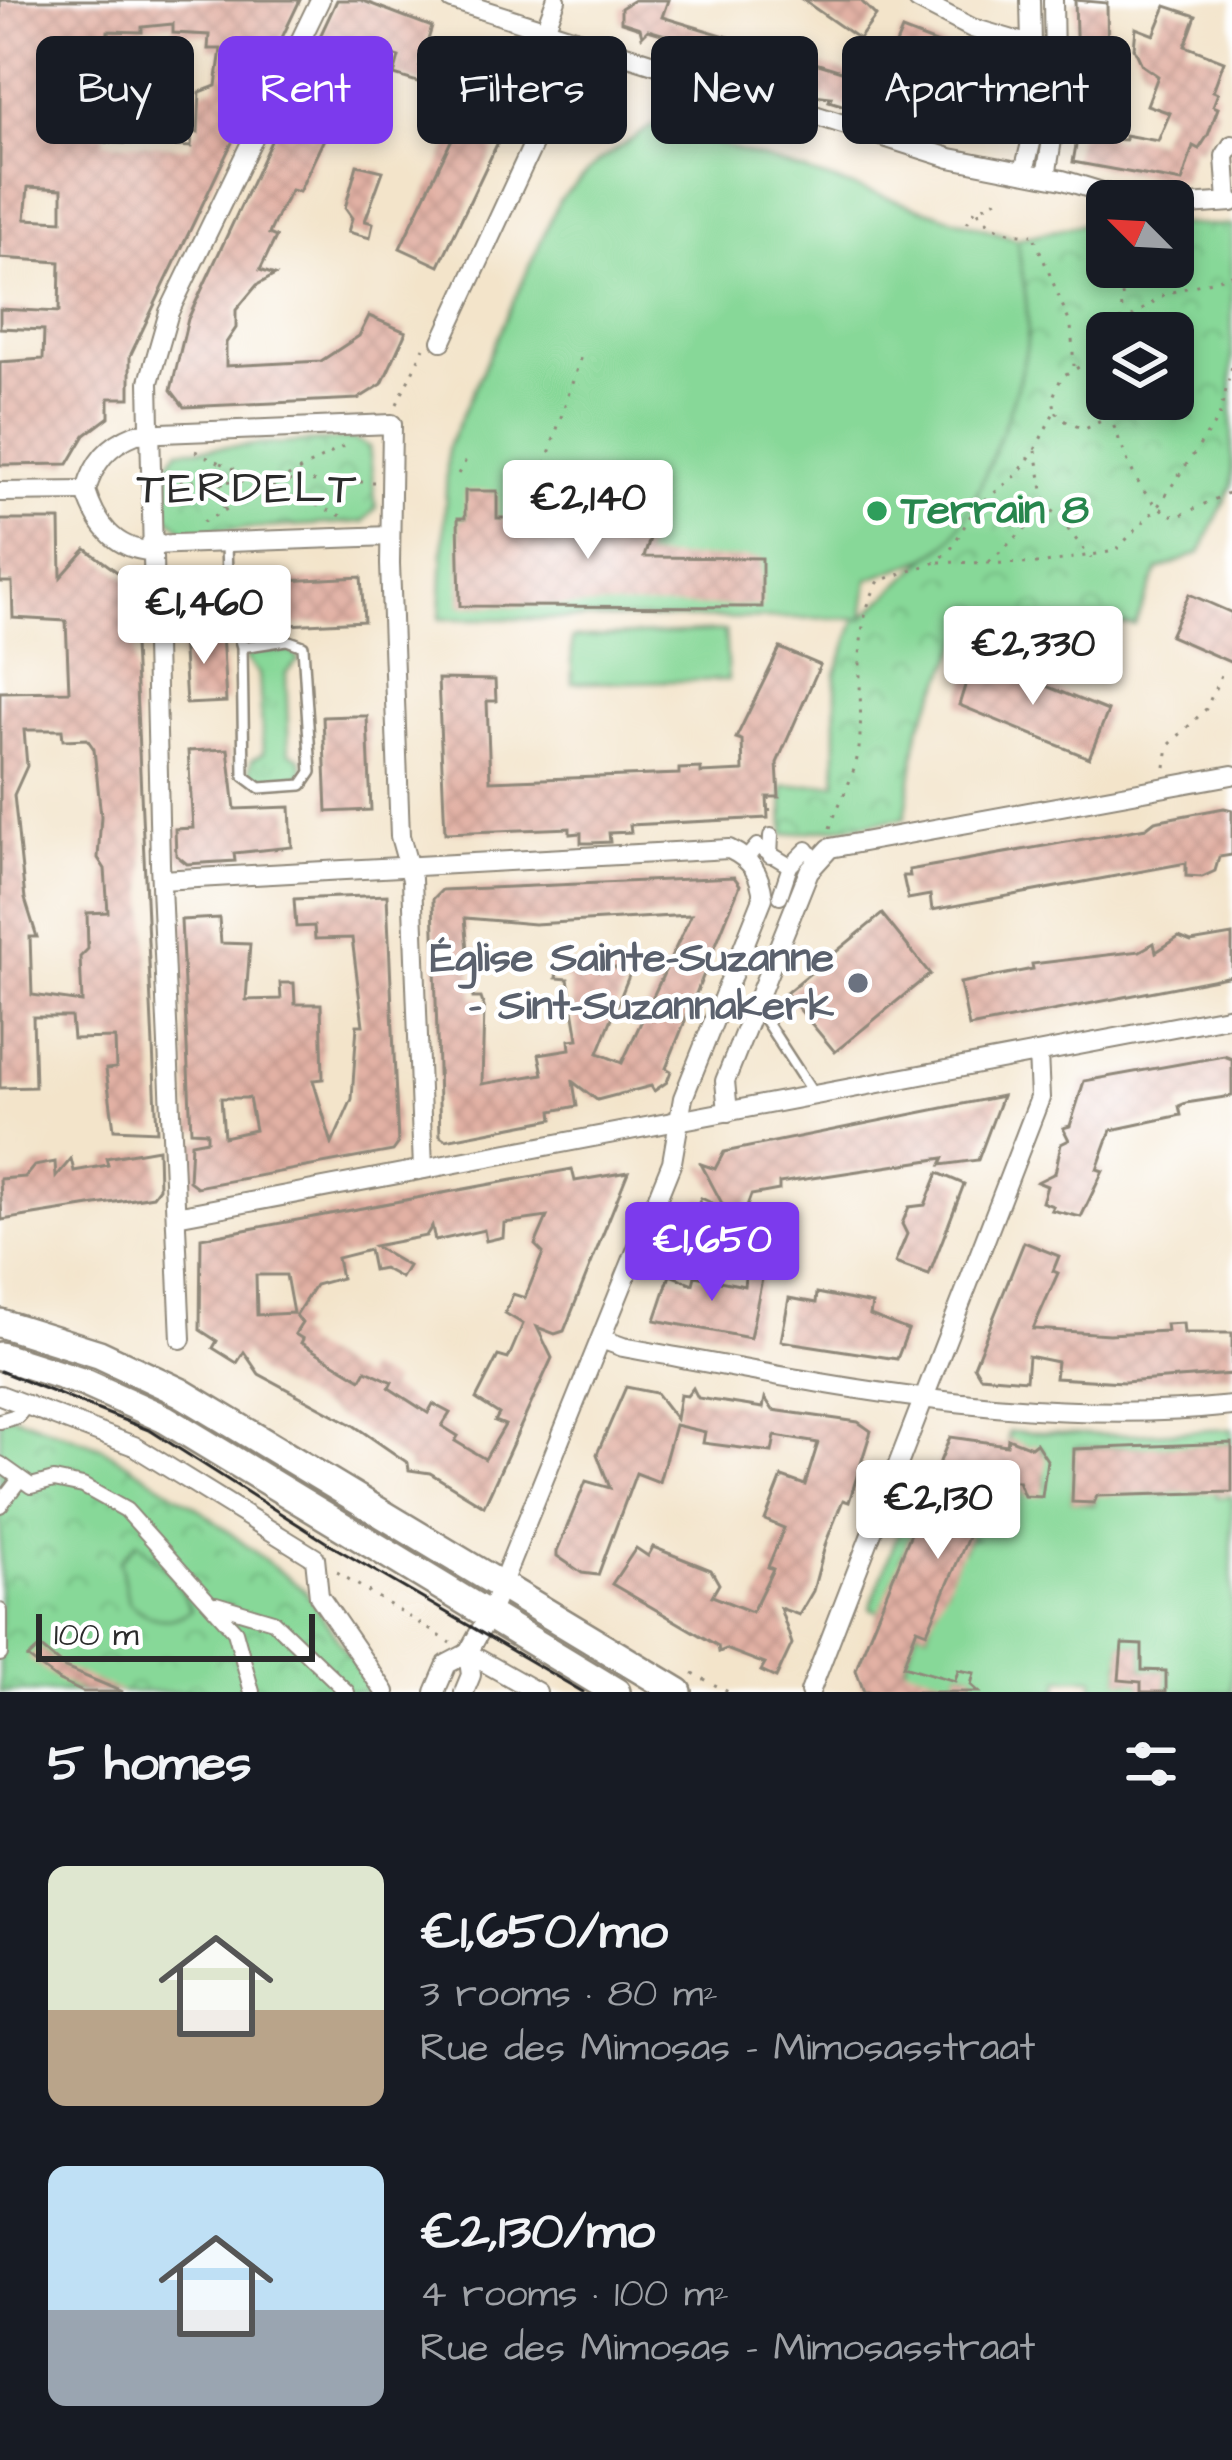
<!DOCTYPE html>
<meta charset="utf-8">
<style>
:root{--surface:#171b24;--page:#20242c;--text:#f1f3f6;--muted:#9ea1a6;--accent:#7c3aed}
body{margin:0;font-family:"Architects Daughter",sans-serif;background:var(--page);color:var(--text);height:100vh;display:flex;flex-direction:column;font-size:45px;white-space:nowrap}
*{box-sizing:border-box;margin:0}
p{font-size:39px;color:var(--muted)}
.icon{flex:none;width:66px;height:66px;fill:none;stroke:currentColor;stroke-width:2;stroke-linecap:round;stroke-linejoin:round}
.map{position:relative;height:1692px;overflow:hidden}
.sheet{display:flex;flex-direction:column;background:var(--surface);flex:1}
.sheet>*{flex:none}
.banner{position:absolute;left:36px;top:36px;width:1161px;height:108px;display:flex;gap:24px}
.needle{width:78px;rotate:294deg}
.fabs{position:absolute;left:1086px;top:180px;display:grid;gap:24px}
.fabs a{display:grid;place-items:center;width:108px;height:108px;border-radius:18px;background:var(--surface);box-shadow:0 6px 18px #0003;font-size:60px}
.scale{position:absolute;left:36px;bottom:30px;width:279px;box-sizing:border-box;padding-left:12px;border:6px solid #2b2b2b;border-top:0;font-size:33px;line-height:42px;white-space:nowrap;color:#2b2b2b;-webkit-text-stroke:9px #fff;paint-order:stroke}
.price{position:absolute;translate:-50% -102px;padding:0 27px;border-radius:12px;background:#fff;color:#222;font-size:39px;line-height:78px;filter:drop-shadow(0 3px 6px #0008)}
.price::after{content:'';position:absolute;left:50%;top:72px;width:36px;height:27px;margin-left:-18px;background:inherit;clip-path:polygon(0 0,100% 0,50% 100%)}
.price.current{background:var(--accent);color:#fff}
ul{padding:0;list-style:none}
li{display:flex;align-items:center;gap:36px;height:300px;padding:0 48px}
li span{display:grid;place-items:center;flex:none;width:336px;height:240px;border-radius:18px;color:#555}
li>.icon{margin-inline-start:auto}
span .icon{width:144px;height:144px;fill:#fffc;stroke-width:1}
li b{font-size:51px}
h2{display:flex;justify-content:space-between;align-items:center;height:144px;padding:0 48px;font-size:51px}
.pill{padding:0 42px;border-radius:18px;background:var(--surface);box-shadow:0 6px 18px #0003;font-size:42px;line-height:108px}
.pill.current{background:var(--accent);color:#fff}
.map>svg:first-child{display:block}
</style>
<div class="map">
<svg width="1232" height="1692" viewBox="0 0 1232 1692">
<defs>
<pattern id="grass-tufts" width="24" height="20" patternUnits="userSpaceOnUse" patternTransform="scale(3)"><rect width="24" height="20" fill="#87d898"/><path d="M3 7l-1-3M5 7V3M7 7l1-3M15 17l-1-3M17 17v-4M19 17l1-3" fill="none" stroke="#75ba83"/></pattern>
<pattern id="park-crowns" width="20" height="18" patternUnits="userSpaceOnUse" patternTransform="scale(3)"><rect width="20" height="18" fill="#87d898"/><path d="M2 6a3 3 0 1 1 6 0M12 15a3 3 0 1 1 6 0" fill="none" stroke="#75ba83"/></pattern>
<pattern id="building-cross-hatch" width="8" height="8" patternUnits="userSpaceOnUse" patternTransform="scale(3)"><rect width="8" height="8" fill="#e2b1a4"/><path d="M0 0l8 8M0 8l8-8" fill="none" stroke="#c2988d"/></pattern>
</defs>
<rect width="100%" height="100%" fill="#fff"/>
<filter id="ink" filterUnits="userSpaceOnUse"><feTurbulence type="fractalNoise" baseFrequency=".00833" numOctaves="2"/><feDisplacementMap in="SourceGraphic" scale="24" xChannelSelector="R" yChannelSelector="G"/><feConvolveMatrix kernelMatrix="1 2 1 2 8 2 1 2 1" color-interpolation-filters="sRGB"/></filter>
<filter id="wash" filterUnits="userSpaceOnUse"><feTurbulence type="fractalNoise" baseFrequency=".004" numOctaves="4" result="noise"/><feDisplacementMap in="SourceGraphic" scale="48" xChannelSelector="R" yChannelSelector="G"/><feGaussianBlur stdDeviation="2.7" result="paint"/><feColorMatrix in="noise" values="0 0 0 0 0 0 0 0 0 0 0 0 0 0 0 0 0 1.4 0 .05"/><feComposite in="paint" operator="in"/></filter>
<g filter="url(#wash)">
<rect width="100%" height="100%" fill="#f3e4ca"/>
<polygon fill="url(#grass-tufts)" stroke="#598262" stroke-width="3" points="287,645 299,660 286,673 289,752 301,759 303,772 295,780 260,781 250,770 252,760 263,753 259,674 246,659 255,646"/>
<g fill="url(#park-crowns)" stroke="#598262" stroke-width="3" fill-rule="evenodd">
<path d="M 1097,221 L 1107,221 L 1107,267 L 1173,267 L 1173,224 L 1232,226 L 1232,485 L 1200,553 L 1158,570 L 1135,625 L 971,620 L 919,728 L 905,818 L 784,835 L 783,787 L 836,783 L 836,674 L 856,619 L 863,618 L 927,558 L 1027,337 L 1017,239 ZM 1107,333 L 1173,333 L 1173,399 L 1107,399 Z"/>
<polygon points="353,439 369,447 376,508 363,522 186,532 167,516 168,464 178,450"/>
<polygon points="0,1411 101,1447 199,1509 305,1591 373,1692 0,1692"/>
</g>
<g fill="#87d898" stroke="#598262" stroke-width="3">
<path d="M 655,124 L 1017,239 C 1021,271 1030,308 1027,341 C 1024,380 973,522 944,546 C 923,563 894,569 868,580 L 863,618 L 440,619 L 448,447 L 559,201 L 598,162 Z"/>
<polygon points="725,631 728,680 572,683 572,638"/>
<path d="M 1232,1429 L 1232,1443 C 1178,1450 1123,1447 1075,1447 L 1072,1501 L 1094,1505 L 1097,1491 L 1170,1495 L 1171,1484 L 1216,1492 L 1218,1498 L 1232,1496 L 1232,1692 L 1166,1692 L 1166,1671 L 1142,1670 L 1142,1646 L 1123,1644 L 1119,1679 L 1141,1682 L 1141,1692 L 1092,1692 L 1094,1678 L 1060,1679 L 1058,1692 L 967,1692 L 974,1674 L 959,1670 L 955,1682 L 901,1678 L 917,1628 L 928,1632 L 934,1612 L 882,1613 L 870,1608 L 906,1512 L 919,1517 L 900,1560 L 946,1588 L 956,1549 L 963,1551 L 967,1540 L 975,1538 L 956,1531 L 964,1511 L 958,1507 L 962,1478 L 984,1493 L 986,1478 L 1013,1477 L 1018,1487 L 1045,1485 L 1043,1449 L 1007,1445 L 1009,1432 L 1114,1435 Z"/>
<path d="M 137,1542 L 172,1575 L 191,1610 C 169,1626 148,1620 128,1602 L 120,1561 Z"/>
</g>
<g id="blocks">
<g fill="url(#building-cross-hatch)" fill-rule="evenodd">
<path d="M 0,0 L 300,0 L 130,356 L 130,398 L 109,398 L 109,417 L 85,435 L 68,464 L 0,465 L 0,362 L 43,359 L 44,330 L 0,328 L 0,309 L 59,312 L 60,262 L 0,258 ZM 173,24 L 173,33 L 209,35 L 208,49 L 221,49 L 216,86 L 200,92 L 198,133 L 192,132 L 191,147 L 104,142 L 105,110 L 113,110 L 114,100 L 148,101 L 148,88 L 105,86 L 108,31 L 142,32 L 142,27 ZM 28,187 L 62,189 L 62,221 L 25,219 Z"/>
<polygon points="337,0 361,0 432,27 420,66 430,69 424,84 394,75 399,57 360,45 347,74 355,78 348,92 355,93 343,130 330,126 299,192 291,190 280,210 269,234 276,237 260,270 275,275 257,285 236,310 236,328 226,343 226,366 321,361 359,336 369,316 406,332 382,384 358,399 184,407 171,390 188,319"/>
<polygon points="634,0 668,0 662,17 868,79 868,69 884,69 885,91 926,105 937,72 892,54 902,30 967,55 944,137 829,101 831,97 803,94 801,88 685,57 678,51 682,40 648,30 642,36 640,28 621,22 621,8"/>
<polygon points="803,0 860,0 876,16 859,39"/>
<polygon points="1075,0 1107,3 1109,139 1125,140 1125,135 1158,141 1170,113 1147,105 1158,76 1142,65 1134,48 1136,28 1154,35 1166,6 1196,16 1185,46 1224,61 1213,91 1218,93 1213,106 1218,108 1208,135 1199,149 1193,146 1182,182 1073,162 1079,129"/>
<polygon points="975,77 1003,77 1007,95 1002,131 975,131"/>
<polygon points="480,80 519,98 439,266 400,248"/>
<polygon points="357,165 383,171 365,221 373,223 370,238 348,232 352,218 345,208"/>
<polygon points="465,491 497,491 497,518 530,518 530,509 587,510 591,496 657,517 644,557 762,558 762,607 460,606 458,518 465,518"/>
<path d="M 0,520 L 60,520 L 61,577 L 86,549 L 131,582 L 157,1131 L 114,1129 L 106,1069 L 116,1068 L 115,1038 L 73,1039 L 71,1017 L 33,1017 L 35,1087 L 0,1088 L 0,692 L 69,691 L 66,621 L 13,618 L 12,582 L 0,582 ZM 24,730 L 62,730 L 63,740 L 87,739 L 94,749 L 101,816 L 98,858 L 105,869 L 108,912 L 87,913 L 88,949 L 80,957 L 82,1002 L 32,995 L 30,937 L 37,937 L 25,899 L 14,795 L 27,766 Z"/>
<polygon points="361,577 364,621 269,626 267,582"/>
<polygon points="1189,594 1232,613 1232,663 1170,636"/>
<polygon points="195,630 222,633 226,702 186,704 182,635"/>
<polygon points="780,648 820,665 777,763 779,797 767,797 768,818 630,825 631,832 609,833 610,842 590,843 581,843 581,833 570,834 570,828 445,833 438,679 495,680 496,701 487,701 490,781 679,774 679,769 701,768 701,773 743,771 742,740 736,738"/>
<polygon points="974,657 1108,711 1089,758 959,705"/>
<polygon points="354,716 367,716 371,810 327,812 323,717"/>
<polygon points="228,749 235,809 290,807 292,847 234,853 235,861 187,864 176,855 175,829 193,828 188,751"/>
<polygon points="1224,808 1232,810 1232,855 1219,857 1215,871 1202,877 1186,876 1186,863 932,910 930,895 908,899 903,876 910,876 909,870 1146,828 1155,821"/>
<path d="M 734,877 L 740,885 L 666,1068 L 671,1071 L 667,1082 L 654,1091 L 651,1086 L 597,1100 L 573,1082 L 577,1106 L 552,1111 L 553,1119 L 446,1140 L 440,1136 L 433,899 L 442,890 ZM 691,915 L 622,1063 L 598,1053 L 630,973 L 611,966 L 558,964 L 556,978 L 568,979 L 578,1039 L 569,1040 L 570,1049 L 539,1054 L 543,1074 L 482,1084 L 484,1007 L 481,998 L 473,998 L 471,968 L 479,967 L 478,949 L 468,950 L 465,918 L 534,924 Z"/>
<path d="M 387,895 L 398,1144 L 393,1151 L 197,1187 L 189,1181 L 191,1143 L 207,1140 L 207,1132 L 191,1131 L 181,920 L 219,918 L 221,943 L 250,944 L 246,1000 L 281,999 L 280,983 L 294,983 L 295,1004 L 321,1004 L 323,1079 L 313,1080 L 332,1144 L 352,1099 L 357,1025 L 363,1025 L 352,938 L 315,939 L 314,926 L 296,927 L 294,899 ZM 221,1098 L 249,1098 L 255,1130 L 224,1137 Z"/>
<polygon points="882,914 930,974 835,1052 786,993"/>
<polygon points="1232,935 1232,976 969,1027 960,983 1033,969 1032,964 1140,951 1154,943 1156,952 1179,937 1191,942"/>
<polygon points="1224,1056 1232,1059 1232,1096 1186,1103 1179,1106 1181,1115 1111,1130 1097,1169 1103,1171 1081,1217 1051,1210 1053,1206 1042,1202 1047,1186 1037,1182 1055,1173 1061,1144 1069,1140 1063,1128 1070,1126 1084,1081"/>
<polygon points="1002,1096 978,1160 941,1165 944,1158 779,1183 779,1190 751,1195 732,1247 709,1257 681,1245 701,1198 725,1209 701,1164 715,1169 724,1152"/>
<polygon points="158,1149 159,1188 153,1196 2,1220 0,1179 25,1177 34,1166 55,1162 56,1177 71,1159 74,1171 108,1165 106,1158"/>
<path d="M 572,1169 L 575,1181 L 628,1172 L 564,1331 L 555,1334 L 537,1327 L 552,1358 L 484,1506 L 430,1473 L 409,1470 L 408,1463 L 353,1425 L 259,1374 L 244,1352 L 237,1363 L 213,1348 L 217,1341 L 200,1330 L 201,1238 ZM 547,1217 L 535,1245 L 543,1253 L 525,1298 L 513,1294 L 505,1313 L 523,1324 L 508,1359 L 498,1356 L 476,1399 L 499,1414 L 495,1421 L 505,1425 L 485,1459 L 455,1441 L 458,1436 L 442,1426 L 450,1413 L 433,1404 L 428,1413 L 389,1388 L 392,1382 L 366,1370 L 361,1379 L 301,1343 L 303,1339 L 295,1334 L 302,1323 L 296,1315 L 315,1285 L 341,1278 L 337,1258 L 369,1250 L 373,1270 L 383,1268 L 401,1278 L 408,1266 L 374,1246 L 426,1236 L 432,1226 L 435,1241 L 484,1230 L 486,1241 L 503,1237 L 504,1223 ZM 256,1275 L 286,1275 L 293,1313 L 257,1315 Z"/>
<polygon points="938,1173 964,1184 929,1275 895,1263 907,1234 902,1224 909,1207 925,1205"/>
<polygon points="1024,1242 1059,1256 1053,1271 1058,1273 1033,1329 1109,1334 1167,1331 1166,1324 1183,1323 1184,1333 1232,1333 1232,1374 1124,1382 1055,1378 1057,1362 1028,1356 1026,1380 980,1376 974,1366"/>
<polygon points="746,1271 763,1274 750,1338 655,1320 670,1275 693,1284 695,1276 744,1286"/>
<polygon points="817,1293 872,1304 870,1315 908,1330 897,1359 781,1341 789,1298 816,1303"/>
<polygon points="626,1387 656,1393 676,1419 680,1395 687,1396 693,1388 698,1398 763,1408 765,1398 773,1410 858,1422 871,1431 849,1502 843,1500 826,1542 813,1591 799,1615 780,1608 792,1644 776,1678 761,1671 765,1664 726,1649 719,1652 718,1646 612,1584 636,1548 648,1556 653,1547 711,1570 719,1584 712,1596 752,1612 773,1569 768,1567 784,1528 765,1520 782,1477 805,1485 818,1443 775,1436 772,1452 703,1443 705,1432 675,1425 659,1482 636,1473 598,1575 582,1573 557,1556 557,1551 586,1481 610,1488 597,1454"/>
<polygon points="950,1437 1007,1445 1008,1438 1031,1447 1036,1443 1047,1460 1042,1497 1024,1496 1018,1481 969,1479 956,1531 969,1535 927,1632 917,1628 903,1666 955,1681 958,1670 974,1673 971,1685 979,1692 864,1692 856,1670 859,1661"/>
<polygon points="1232,1443 1232,1492 1097,1496 1094,1503 1072,1502 1074,1449"/>
<polygon points="1122,1644 1142,1645 1142,1670 1166,1671 1166,1692 1141,1692 1141,1682 1119,1680"/>
<polygon points="40,1647 65,1668 123,1692 83,1692 59,1681 28,1658"/>
</g>
</g>
</g>
<g filter="url(#ink)">
<use href="#blocks" fill-opacity="0" stroke="#8f887a" stroke-width="3"/>
<g fill="none" stroke-linecap="round" stroke-linejoin="round">
<defs>
<g id="service">
<polyline points="226,546 228,601 242,647 244,776 260,788 302,785 311,772 303,646 287,640 242,647"/>
<polyline points="756,1006 814,1095"/>
</g>
<g id="pedestrian">
<polyline points="751,853 757,846 790,866"/>
<polyline points="770,856 771,836"/>
<polyline points="780,896 790,866 807,849 811,854"/>
<polyline points="0,1421 17,1416 28,1403"/>
<polyline points="0,1464 31,1486 54,1480 83,1486 126,1510 235,1631 252,1692"/>
<polyline points="0,1505 20,1479"/>
<polyline points="216,1604 273,1621 347,1692"/>
<polyline points="0,1611 0,1654"/>
</g>
<g id="minor">
<polyline points="452,0 950,158 1063,180 1132,201"/>
<polyline points="918,0 972,28 1034,46"/>
<polyline points="545,30 556,0"/>
<polyline points="1024,171 1033,135 1030,0"/>
<polyline points="1046,176 1055,122 1053,0"/>
<polyline points="1228,202 1225,156 1232,145"/>
<polyline points="1173,206 1232,202"/>
<polyline points="442,341 580,43"/>
<polyline points="0,492 86,491"/>
<polyline points="150,545 390,536"/>
<path d="M 150,551 C 114,549 96,523 86,491 C 94,462 108,445 136,434 L 392,424 L 390,564 L 400,836 L 412,879 L 423,1169"/>
<path d="M 161,880 L 729,849 C 752,860 760,873 763,898 L 683,1098 L 672,1162 L 489,1615 L 468,1653"/>
<polyline points="728,1112 725,1081 809,871 830,848 1232,775"/>
<polyline points="176,1216 1232,1016"/>
<polyline points="181,1339 160,863 149,382 169,312 320,0"/>
<path d="M 601,1339 L 623,1347 C 825,1384 1026,1428 1232,1406"/>
<polyline points="0,1395 134,1446 315,1558 319,1596 385,1692"/>
<polyline points="468,1653 537,1692"/>
<polyline points="435,1692 447,1664 468,1653"/>
<polyline points="464,1692 471,1675 468,1653"/>
<polyline points="810,1692 1040,1098 1038,1053"/>
</g>
<g id="primary">
<polyline points="0,1323 99,1354 180,1392 678,1692"/>
<polyline points="0,1356 85,1383 165,1419 616,1692"/>
</g>
</defs>
<use href="#service" stroke="#8f887a" stroke-width="14"/>
<use href="#pedestrian" stroke="#8f887a" stroke-width="18"/>
<use href="#minor" stroke="#8f887a" stroke-width="22"/>
<use href="#primary" stroke="#8f887a" stroke-width="32"/>
<g stroke="#8f887a" stroke-width="3" stroke-dasharray="3 9" stroke-linecap="butt">
<path d="M 997,200 L 977,210 C 992,231 1008,233 1032,235"/>
<polyline points="967,223 975,210"/>
<polyline points="1035,239 1071,326 1074,366"/>
<polyline points="1122,324 1165,294 1232,275"/>
<polyline points="1121,333 1123,267"/>
<polyline points="397,404 424,348"/>
<polyline points="1056,412 1068,423 1085,429 1105,419 1113,399"/>
<path d="M 1109,415 C 1126,452 1136,503 1177,517 L 1232,491"/>
<polyline points="195,451 221,463 224,509"/>
<polyline points="221,463 263,482"/>
<polyline points="458,474 469,455"/>
<polyline points="542,475 582,353"/>
<polyline points="168,481 374,482"/>
<polyline points="272,486 346,518"/>
<polyline points="1045,501 1091,558"/>
<polyline points="203,522 348,444"/>
<polyline points="939,562 1039,564 1115,551 1156,509 1219,417 1232,366"/>
<polyline points="989,562 1024,530 1045,501 1036,451"/>
<polyline points="1165,767 1168,746 1206,709 1221,675"/>
<polyline points="769,797 770,819"/>
<path d="M 830,828 C 839,801 855,777 859,748 C 865,693 849,631 879,581 L 937,562 L 951,549 L 975,508 L 1017,475 L 1036,448 L 1055,410 L 1053,397 L 1062,376 L 1079,367 L 1107,378"/>
<polyline points="337,1572 451,1643"/>
<polyline points="693,1673 728,1692"/>
</g>
<use href="#service" stroke="#fff" stroke-width="9"/>
<use href="#pedestrian" stroke="#fff" stroke-width="14"/>
<use href="#minor" stroke="#fff" stroke-width="18"/>
<use href="#primary" stroke="#fff" stroke-width="27"/>
<polyline stroke="#2b2b2b" stroke-width="3" points="0,1371 151,1431 332,1546 583,1692"/>
</g>
</g>
<circle fill="#2e9e5b" stroke="#fff" stroke-width="4.5" cx="877" cy="511" r="12"/>
<circle fill="#6b7280" stroke="#fff" stroke-width="4.5" cx="858" cy="983" r="12"/>
<g text-anchor="middle" dominant-baseline="central" stroke-width="9" stroke-linejoin="round" paint-order="stroke">
<g font-size="42" font-weight="bold" fill="#27864d" stroke="#fff" text-anchor="start">
<text x="901" y="511">Terrain 8</text>
</g>
<g font-size="42" font-weight="bold" fill="#5b616d" stroke="#fff" text-anchor="end">
<text x="834" y="959">Église Sainte-Suzanne<tspan x="834" dy="48">- Sint-Suzannakerk</tspan></text>
</g>
<g font-size="45" letter-spacing="3" fill="#2b2b2b" stroke="#fff">
<text x="248" y="489">TERDELT</text>
</g>
</g>
</svg>
<div class="fabs">
<a><svg class="needle" viewBox="-14 -14 28 28"><path d="M0-13l5 13h-10z" fill="#e53935"/><path d="M0 13l5-13h-10z" fill="#9ea1a6"/></svg></a>
<a><svg class="icon" aria-label="layers" viewBox="0 0 24 24"><path d="M12 4l9 5-9 5-9-5zM3 14l9 5 9-5"/></svg></a>
</div>
<div class="scale">100 m</div>
<b class="price" style="left:588px;top:562px">€2,140</b>
<b class="price" style="left:204px;top:667px">€1,460</b>
<b class="price" style="left:1033px;top:708px">€2,330</b>
<b class="price current" style="left:712px;top:1304px">€1,650</b>
<b class="price" style="left:938px;top:1562px">€2,130</b>
<div class="banner">
<a class="pill">Buy</a>
<a class="pill current">Rent</a>
<a class="pill">Filters</a>
<a class="pill">New</a>
<a class="pill">Apartment</a>
</div>
</div>
<section class="sheet">
<h2>5 homes<svg class="icon" aria-label="filters" viewBox="0 0 24 24"><path d="M4 7h16M4 17h16"/><circle cx="9" cy="7" r="2"/><circle cx="15" cy="17" r="2"/></svg></h2>
<ul>
<li><span style="background:linear-gradient(#dfe7d0 60%,#b9a48a 0)"><svg class="icon" aria-label="home" viewBox="0 0 24 24"><path d="M3 11l9-7 9 7M6 9v11h12V9"/></svg></span><div><b>€1,650/mo</b><p>3 rooms · 80 m²</p><p>Rue des Mimosas - Mimosasstraat</p></div></li>
<li><span style="background:linear-gradient(#bfe0f5 60%,#9aa5b1 0)"><svg class="icon" aria-label="home" viewBox="0 0 24 24"><path d="M3 11l9-7 9 7M6 9v11h12V9"/></svg></span><div><b>€2,130/mo</b><p>4 rooms · 100 m²</p><p>Rue des Mimosas - Mimosasstraat</p></div></li>
</ul>
</section>
